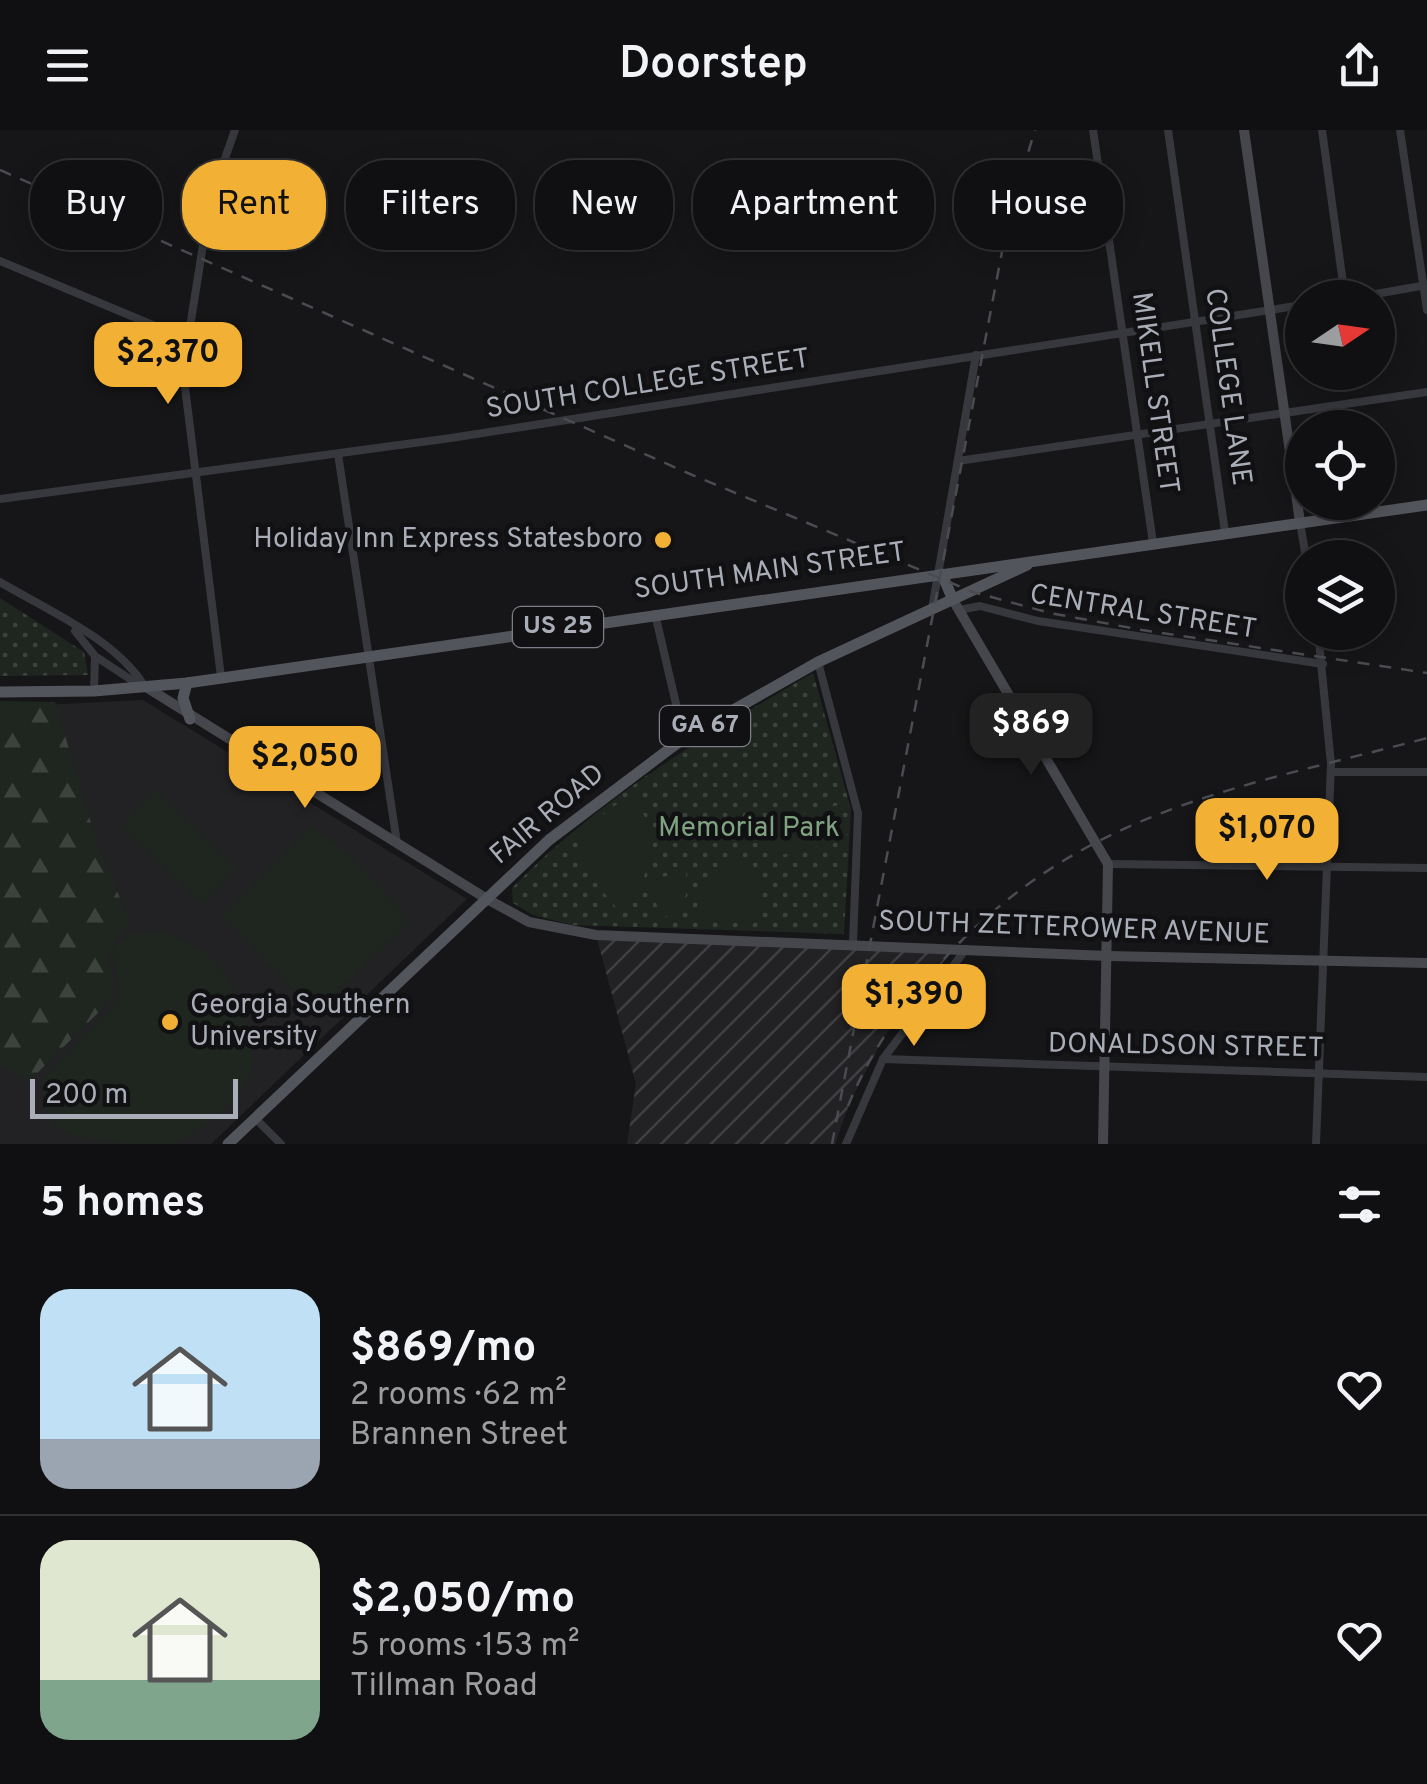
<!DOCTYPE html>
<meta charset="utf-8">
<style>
:root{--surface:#101012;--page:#19191b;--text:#f1f3f6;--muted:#9c9d9f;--line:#303032;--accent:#f2b134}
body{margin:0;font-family:Overpass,sans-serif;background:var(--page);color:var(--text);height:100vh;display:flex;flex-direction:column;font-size:38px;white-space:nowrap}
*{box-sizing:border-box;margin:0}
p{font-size:32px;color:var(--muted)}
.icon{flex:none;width:55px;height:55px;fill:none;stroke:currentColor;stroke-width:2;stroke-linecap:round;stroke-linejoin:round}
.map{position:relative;height:1014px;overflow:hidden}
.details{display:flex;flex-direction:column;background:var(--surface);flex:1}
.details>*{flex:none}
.top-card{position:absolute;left:30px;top:30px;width:1368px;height:90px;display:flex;gap:20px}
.needle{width:65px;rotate:77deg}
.tools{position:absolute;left:1285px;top:150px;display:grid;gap:20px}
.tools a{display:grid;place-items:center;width:110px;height:110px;border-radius:50%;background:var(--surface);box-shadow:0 5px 25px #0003,0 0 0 2px var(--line);font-size:50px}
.scale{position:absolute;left:30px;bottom:25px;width:208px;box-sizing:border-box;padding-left:10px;border:5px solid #a8adb8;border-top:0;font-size:28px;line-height:35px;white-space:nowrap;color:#a8adb8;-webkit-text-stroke:8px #111113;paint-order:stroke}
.price{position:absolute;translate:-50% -85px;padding:0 22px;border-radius:20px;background:var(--accent);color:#111;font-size:32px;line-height:65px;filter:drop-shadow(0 2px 5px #0008)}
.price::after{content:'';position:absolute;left:50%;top:60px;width:30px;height:22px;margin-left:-15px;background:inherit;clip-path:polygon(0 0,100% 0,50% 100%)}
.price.selected{background:#222;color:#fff}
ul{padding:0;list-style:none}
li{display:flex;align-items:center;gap:30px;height:250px;padding:0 40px}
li+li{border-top:2px solid var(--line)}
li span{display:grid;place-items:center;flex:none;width:280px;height:200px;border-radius:30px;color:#555}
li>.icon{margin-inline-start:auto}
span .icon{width:120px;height:120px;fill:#fffc;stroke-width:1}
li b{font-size:42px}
h2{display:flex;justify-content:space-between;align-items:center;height:120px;padding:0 40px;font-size:42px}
.tag{padding:0 35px;border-radius:40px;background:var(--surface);box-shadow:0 5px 25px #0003,0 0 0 2px var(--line);font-size:35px;line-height:90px}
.tag.selected{background:var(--accent);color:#111}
header{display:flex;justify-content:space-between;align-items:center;height:130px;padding:0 40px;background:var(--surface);font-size:45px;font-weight:600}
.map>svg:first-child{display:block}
</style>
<header><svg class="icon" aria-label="menu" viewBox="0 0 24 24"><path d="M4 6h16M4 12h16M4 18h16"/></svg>Doorstep<svg class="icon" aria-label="share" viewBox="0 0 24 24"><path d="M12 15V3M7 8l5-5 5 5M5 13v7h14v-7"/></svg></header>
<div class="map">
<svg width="1427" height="1014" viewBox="0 0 1427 1014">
<defs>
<pattern id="industrial-furrows" width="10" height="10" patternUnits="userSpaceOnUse" patternTransform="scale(2.5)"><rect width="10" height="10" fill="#222225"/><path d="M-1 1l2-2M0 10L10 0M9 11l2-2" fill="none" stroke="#3f3f43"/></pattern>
<pattern id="grass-dots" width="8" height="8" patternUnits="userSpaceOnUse" patternTransform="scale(2.5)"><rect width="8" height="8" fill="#1e261f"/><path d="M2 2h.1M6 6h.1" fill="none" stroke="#3c433d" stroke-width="1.8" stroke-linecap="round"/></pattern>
<pattern id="forest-firs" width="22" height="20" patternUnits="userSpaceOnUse" patternTransform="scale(2.5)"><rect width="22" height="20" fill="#1e261f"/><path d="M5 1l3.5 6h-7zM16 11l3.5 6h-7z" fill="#3c433d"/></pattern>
</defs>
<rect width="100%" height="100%" fill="#161618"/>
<polygon fill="#222225" points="143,570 467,769 211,1014 0,1014 0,577"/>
<polygon fill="url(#industrial-furrows)" points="596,805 956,816 883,908 850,972 835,1014 627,1014 636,954"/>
<g fill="url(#grass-dots)">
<polygon points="0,468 84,522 88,545 0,546"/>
<path d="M 813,543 L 851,679 L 844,804 L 572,795 L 533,785 L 513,773 L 512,758 C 599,669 705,605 813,543 Z"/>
</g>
<path fill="url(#forest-firs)" d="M 0,571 L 55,572 L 97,713 L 131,795 C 89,829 122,834 109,872 L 28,952 L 0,935 Z"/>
<g fill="#1e261f">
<polygon points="155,659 237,738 203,775 121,696"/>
<path d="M 630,664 C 664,704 655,746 618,780 L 577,729 L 583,700 Z"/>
<polygon points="839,675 848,709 773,727 765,693"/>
<polygon points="312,696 353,728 411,791 315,882 222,785"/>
<path d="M 751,727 L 764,775 L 757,792 L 697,791 C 693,758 717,729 751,727 Z"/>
<path d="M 685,740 C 692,763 683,780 660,789 L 651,751 Z"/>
<path d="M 161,802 C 200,813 223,832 238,869 C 247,889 255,915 252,937 C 249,962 194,1009 170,1014 C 142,1014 69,1014 53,993 C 45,981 43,963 41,949 L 120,869 L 112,819 L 130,803 Z"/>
</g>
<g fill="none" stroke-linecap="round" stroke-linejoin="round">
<g stroke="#37383d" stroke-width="8">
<polyline points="1093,0 1153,413"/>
<polyline points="1168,0 1225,402"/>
<polyline points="1322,0 1345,168"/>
<polyline points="1400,0 1427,180"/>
<polyline points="0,131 186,209"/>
<polyline points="1353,168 1427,155"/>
<polyline points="338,324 397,713"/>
<polyline points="958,331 1427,262"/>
<polyline points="0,369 451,308 1302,175"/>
<polyline points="1300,392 1306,428"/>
<path d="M 0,452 C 47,480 116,509 145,557"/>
<polyline points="932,479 976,225"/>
<polyline points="959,480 980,476 1038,491 1323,534"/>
<polyline points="655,484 684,608"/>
<polyline points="75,501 95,526 139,555"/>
<polyline points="818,532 858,683 853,813"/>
<polyline points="221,547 183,241 210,71 235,0"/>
<polyline points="94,561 95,527"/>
<polyline points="1331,642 1427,642"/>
<polyline points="1108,734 1427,738"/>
<polyline points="883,929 1427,947"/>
<polyline points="255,988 281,1014"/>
<polyline points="846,1014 883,929 966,819"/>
<polyline points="1316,1014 1331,634 1318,502"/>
</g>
<g stroke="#45474d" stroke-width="10">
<polyline points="1244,0 1300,392"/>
<polyline points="953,470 1108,734 1103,1014"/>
<polyline points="146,557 487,769 529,792 596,805 1108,826 1427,833"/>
</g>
<g stroke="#53555c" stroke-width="11">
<polyline points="942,444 953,470"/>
<polyline points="187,553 183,568 190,589"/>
<polyline points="0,562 94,561 187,553 1427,375"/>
<polyline points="228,1014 549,710 684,608 818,532 1027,435"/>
</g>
<g stroke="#4a4c52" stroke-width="2.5" stroke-dasharray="12 10" stroke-linecap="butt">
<polyline points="0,40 690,344 973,462 1050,483 1142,500 1427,543"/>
<path d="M 848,976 C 870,922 904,873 943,830 C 1082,679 1239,658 1427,608"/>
<polyline points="832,1014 1009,85 1035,0"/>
</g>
</g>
<g fill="#f2b134" stroke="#111113" stroke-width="4">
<circle cx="663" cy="410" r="10"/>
<circle cx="170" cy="892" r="10"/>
</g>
<g text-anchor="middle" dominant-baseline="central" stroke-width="9" stroke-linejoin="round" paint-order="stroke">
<g fill="#111113" stroke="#7b7e86" stroke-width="2.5">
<rect x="513" y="477" width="90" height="40" rx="8"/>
<rect x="660" y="576" width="90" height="40" rx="8"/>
</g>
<g font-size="25" font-weight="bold" fill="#a8adb8">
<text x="558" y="497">US 25</text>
<text x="705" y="596">GA 67</text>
</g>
<g font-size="28" fill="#a8adb8" stroke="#111113">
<text transform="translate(648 255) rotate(-9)">SOUTH COLLEGE STREET</text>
<text transform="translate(1227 257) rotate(82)">COLLEGE LANE</text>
<text transform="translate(1154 263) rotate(82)">MIKELL STREET</text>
<text transform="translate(770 442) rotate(-8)">SOUTH MAIN STREET</text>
<text transform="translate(1143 483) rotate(9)">CENTRAL STREET</text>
<text transform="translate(548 685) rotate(-40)">FAIR ROAD</text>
<text transform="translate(1074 799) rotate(2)">SOUTH ZETTEROWER AVENUE</text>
<text transform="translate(1186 917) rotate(1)">DONALDSON STREET</text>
</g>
<g font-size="28" fill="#a8adb8" stroke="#111113" text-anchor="end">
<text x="643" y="410">Holiday Inn Express Statesboro</text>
<text x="190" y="876" text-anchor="start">Georgia Southern<tspan x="190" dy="32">University</tspan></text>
</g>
<g font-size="28" fill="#7fa381" stroke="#111113">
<text x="749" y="699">Memorial Park</text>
</g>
</g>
</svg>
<div class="tools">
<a><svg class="needle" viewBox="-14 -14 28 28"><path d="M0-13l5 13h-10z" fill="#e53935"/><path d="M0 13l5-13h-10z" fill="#9c9d9f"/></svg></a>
<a><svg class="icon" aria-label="locate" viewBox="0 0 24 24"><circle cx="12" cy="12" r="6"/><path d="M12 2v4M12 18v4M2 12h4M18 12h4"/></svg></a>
<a><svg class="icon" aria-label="layers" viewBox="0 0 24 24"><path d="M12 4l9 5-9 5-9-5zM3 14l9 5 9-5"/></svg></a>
</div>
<div class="scale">200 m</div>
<b class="price" style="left:168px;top:277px">$2,370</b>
<b class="price selected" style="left:1031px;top:648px">$869</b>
<b class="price" style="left:305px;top:681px">$2,050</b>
<b class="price" style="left:1267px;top:753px">$1,070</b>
<b class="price" style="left:914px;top:919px">$1,390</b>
<div class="top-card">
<a class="tag">Buy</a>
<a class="tag selected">Rent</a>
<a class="tag">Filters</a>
<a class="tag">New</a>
<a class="tag">Apartment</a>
<a class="tag">House</a>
</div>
</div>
<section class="details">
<h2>5 homes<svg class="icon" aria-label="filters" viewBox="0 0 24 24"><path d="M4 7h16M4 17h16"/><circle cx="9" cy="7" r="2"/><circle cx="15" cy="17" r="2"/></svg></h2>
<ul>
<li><span style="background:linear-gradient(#bfe0f5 75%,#9aa5b1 0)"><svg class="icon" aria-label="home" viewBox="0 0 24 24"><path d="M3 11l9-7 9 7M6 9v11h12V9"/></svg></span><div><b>$869/mo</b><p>2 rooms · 62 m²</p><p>Brannen Street</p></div><svg class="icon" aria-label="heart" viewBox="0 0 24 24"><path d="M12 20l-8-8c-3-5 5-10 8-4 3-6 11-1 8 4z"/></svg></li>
<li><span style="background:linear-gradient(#dfe7d0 70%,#7fa58c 0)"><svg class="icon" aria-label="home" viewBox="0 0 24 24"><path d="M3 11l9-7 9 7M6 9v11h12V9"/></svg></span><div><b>$2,050/mo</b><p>5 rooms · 153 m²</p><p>Tillman Road</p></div><svg class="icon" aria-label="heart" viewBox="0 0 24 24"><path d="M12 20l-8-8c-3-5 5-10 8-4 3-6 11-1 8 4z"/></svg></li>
</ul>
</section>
